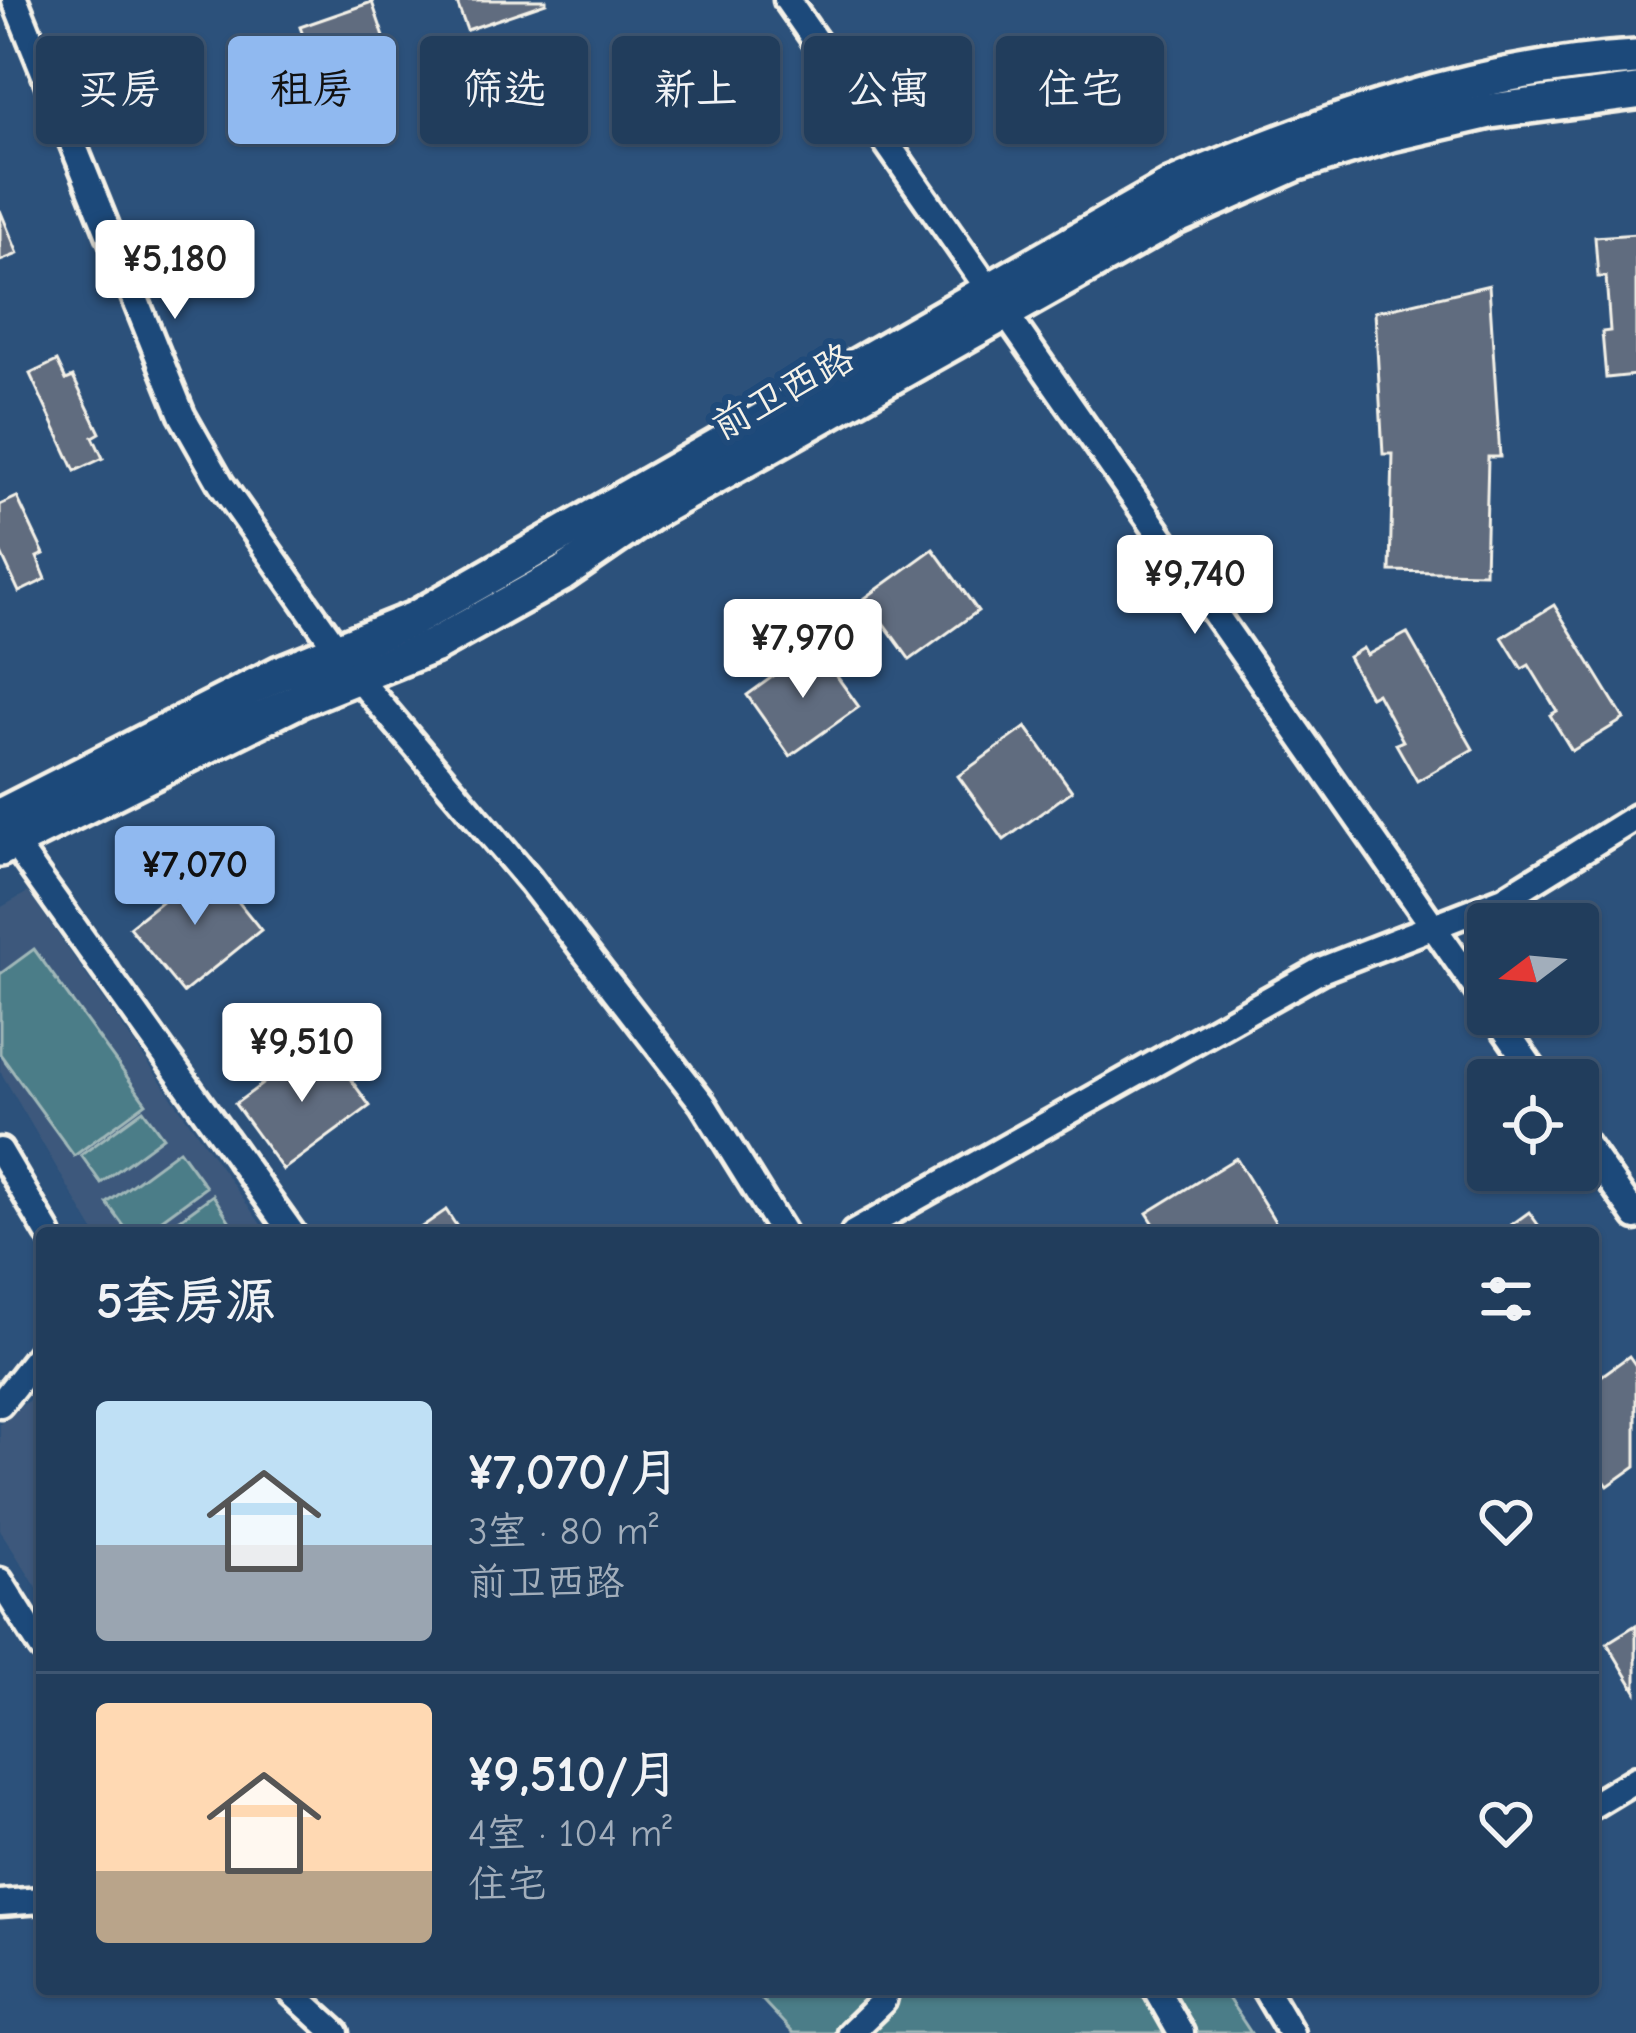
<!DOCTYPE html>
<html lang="zh">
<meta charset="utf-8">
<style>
:root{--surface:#213d5c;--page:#294462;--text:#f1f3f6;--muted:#a2aebb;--line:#3e5672;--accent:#90b9f0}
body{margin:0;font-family:"Comic Neue","LXGW WenKai TC",sans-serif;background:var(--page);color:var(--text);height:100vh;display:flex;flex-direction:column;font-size:45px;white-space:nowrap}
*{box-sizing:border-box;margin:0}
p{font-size:39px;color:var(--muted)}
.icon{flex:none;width:66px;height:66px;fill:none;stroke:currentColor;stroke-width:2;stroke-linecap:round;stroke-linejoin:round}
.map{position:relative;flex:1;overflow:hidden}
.panel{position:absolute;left:36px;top:1227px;width:1563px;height:768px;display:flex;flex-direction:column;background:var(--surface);border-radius:12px;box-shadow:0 3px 9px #0004,0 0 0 3px var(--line)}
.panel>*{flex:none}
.guide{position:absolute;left:36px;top:36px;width:1566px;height:108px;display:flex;gap:24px}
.needle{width:78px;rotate:254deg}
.fabs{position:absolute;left:1467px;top:903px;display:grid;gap:24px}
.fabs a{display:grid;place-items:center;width:132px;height:132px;border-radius:12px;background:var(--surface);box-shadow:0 3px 9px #0004,0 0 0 3px var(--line);font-size:60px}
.price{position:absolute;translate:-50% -102px;padding:0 27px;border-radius:12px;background:#fff;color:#222;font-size:39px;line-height:78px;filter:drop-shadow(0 3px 6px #0008)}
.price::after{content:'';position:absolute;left:50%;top:72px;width:36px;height:27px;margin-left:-18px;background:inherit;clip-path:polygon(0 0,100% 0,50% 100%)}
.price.selected{background:var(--accent);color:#111}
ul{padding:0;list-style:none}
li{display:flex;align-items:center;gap:36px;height:300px;padding:0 60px}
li+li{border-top:3px solid var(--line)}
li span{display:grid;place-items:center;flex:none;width:336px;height:240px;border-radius:12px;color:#555}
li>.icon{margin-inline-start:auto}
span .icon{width:144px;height:144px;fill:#fffc;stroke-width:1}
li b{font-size:51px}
h2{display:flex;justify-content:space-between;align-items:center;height:144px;padding:0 60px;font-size:51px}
.pill{padding:0 42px;border-radius:12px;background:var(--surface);box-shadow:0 3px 9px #0004,0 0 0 3px var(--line);font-size:42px;line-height:108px}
.pill.selected{background:var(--accent);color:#111}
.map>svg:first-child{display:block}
</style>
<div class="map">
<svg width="1636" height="2033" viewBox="0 0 1636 2033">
<rect width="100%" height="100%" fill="#2c517b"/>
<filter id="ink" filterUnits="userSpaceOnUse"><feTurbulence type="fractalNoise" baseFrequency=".00833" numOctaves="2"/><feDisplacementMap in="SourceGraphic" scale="24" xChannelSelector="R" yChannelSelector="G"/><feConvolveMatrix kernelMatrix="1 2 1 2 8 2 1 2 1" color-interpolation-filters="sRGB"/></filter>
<g filter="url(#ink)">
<g fill="#3c597c">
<polygon points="28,892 267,1233 95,1233 0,1071 0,908"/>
<polygon points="42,1389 42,1596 0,1530 0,1424"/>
</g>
<g fill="#4c7d88" stroke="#a0b7b8" stroke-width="3">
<polygon points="34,949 146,1103 74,1156 0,1054 0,974"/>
<polygon points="143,1110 163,1137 101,1183 81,1155"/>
<polygon points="179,1150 206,1187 143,1233 129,1233 107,1203"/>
<polygon points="213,1195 237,1233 161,1233"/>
<polygon points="752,1989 1222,1989 1251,2033 793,2033"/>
</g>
<g fill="#606c7f" stroke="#f4f1e8" stroke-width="3">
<polygon points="456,0 546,0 546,3 467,30"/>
<polygon points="372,2 397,75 326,99 300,27"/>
<polygon points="0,210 18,254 0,261"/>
<polygon points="1636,234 1636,375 1606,378 1602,332 1610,331 1606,277 1598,277 1595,237"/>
<polygon points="1489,285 1500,457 1488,457 1485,573 1390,571 1393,454 1383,454 1375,312"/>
<polygon points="57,361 66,380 73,377 100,433 93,437 103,458 75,471 30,374"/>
<polygon points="17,497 44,554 37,557 46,579 19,592 0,551 0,505"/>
<polygon points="933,549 978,611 910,660 865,598"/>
<polygon points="1554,605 1624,719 1572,751 1550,715 1557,711 1529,665 1522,669 1502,637"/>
<polygon points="1407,633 1473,749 1417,781 1396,744 1403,741 1377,693 1370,697 1348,657 1363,648 1367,655"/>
<polygon points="815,646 859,707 790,756 747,695"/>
<polygon points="1026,727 1072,791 1004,840 958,776"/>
<polygon points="208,864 261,930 183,993 129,927"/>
<polygon points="322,1040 370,1106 283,1170 235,1104"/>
<polygon points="1236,1158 1279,1228 1270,1233 1160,1233 1147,1213"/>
<polygon points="446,1210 461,1233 413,1233"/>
<polygon points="1529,1212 1544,1233 1500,1233"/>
<polygon points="1629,1356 1636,1366 1636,1466 1608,1486 1593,1465 1593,1382"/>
<polygon points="1636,1625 1636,1691 1607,1643"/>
</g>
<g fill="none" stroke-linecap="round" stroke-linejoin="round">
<defs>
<g id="minor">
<polyline points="15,0 182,415 221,484 357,677 530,881 703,1104 783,1233"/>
<polyline points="787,0 1488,1005"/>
<polyline points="14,843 292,1233"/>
<polyline points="1494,1014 1540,1080"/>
<polyline points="1578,1134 1636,1217"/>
<polyline points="0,1151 48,1233"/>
<polyline points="854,1233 1321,970 1504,899 1636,817"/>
<polyline points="0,1404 42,1351"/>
<polyline points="0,1581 42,1648"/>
<polyline points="1593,1805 1636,1779"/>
<polyline points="0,1903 42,1900"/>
<polyline points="288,1989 336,2033"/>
<polyline points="1156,1989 1181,2033"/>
<polyline points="1265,1989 1291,2033"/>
<polyline points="850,2033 883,2001 886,1989"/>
</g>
<g id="major">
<path d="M 0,816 L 280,673 L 414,619 L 1172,186 C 1320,123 1473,67 1636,58"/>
<polyline points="0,849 301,699 433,646 562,574 654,511 1171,219 1295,164 1391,134 1490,111 1636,92"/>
</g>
</defs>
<use href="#minor" stroke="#f4f1e8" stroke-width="33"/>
<use href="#major" stroke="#f4f1e8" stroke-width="42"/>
<use href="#minor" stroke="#1f4a7a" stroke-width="24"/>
<use href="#major" stroke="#1f4a7a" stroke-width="33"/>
</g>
</g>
<g text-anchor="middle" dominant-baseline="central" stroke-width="12" stroke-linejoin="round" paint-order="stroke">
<g font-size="39" fill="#f4f1e8" stroke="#1f4a7a">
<text transform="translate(783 392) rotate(-29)">前卫西路</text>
</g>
</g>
</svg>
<div class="fabs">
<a><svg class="needle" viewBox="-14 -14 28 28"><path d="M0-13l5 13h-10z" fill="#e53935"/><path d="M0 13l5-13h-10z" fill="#a2aebb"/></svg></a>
<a><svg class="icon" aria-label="locate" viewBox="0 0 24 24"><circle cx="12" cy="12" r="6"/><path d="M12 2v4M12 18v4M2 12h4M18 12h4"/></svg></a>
</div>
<b class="price" style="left:175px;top:322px">¥5,180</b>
<b class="price" style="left:1195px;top:637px">¥9,740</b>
<b class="price" style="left:803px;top:701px">¥7,970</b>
<b class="price selected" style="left:195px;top:928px">¥7,070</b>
<b class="price" style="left:302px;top:1105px">¥9,510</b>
<div class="guide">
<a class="pill">买房</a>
<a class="pill selected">租房</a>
<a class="pill">筛选</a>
<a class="pill">新上</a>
<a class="pill">公寓</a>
<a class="pill">住宅</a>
</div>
<section class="panel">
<h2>5套房源<svg class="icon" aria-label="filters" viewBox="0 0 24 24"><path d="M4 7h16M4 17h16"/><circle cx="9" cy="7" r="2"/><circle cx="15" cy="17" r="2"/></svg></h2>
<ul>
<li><span style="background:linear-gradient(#bfe0f5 60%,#9aa5b1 0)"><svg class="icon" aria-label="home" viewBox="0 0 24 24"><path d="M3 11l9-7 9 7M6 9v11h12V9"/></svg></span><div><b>¥7,070/月</b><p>3室 · 80 m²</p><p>前卫西路</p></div><svg class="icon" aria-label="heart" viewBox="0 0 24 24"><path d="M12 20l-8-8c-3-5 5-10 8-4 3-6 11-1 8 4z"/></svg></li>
<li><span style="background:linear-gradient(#ffd9b3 70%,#b9a48a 0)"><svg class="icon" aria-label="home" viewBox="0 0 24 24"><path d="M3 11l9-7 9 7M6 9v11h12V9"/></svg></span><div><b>¥9,510/月</b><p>4室 · 104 m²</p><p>住宅</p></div><svg class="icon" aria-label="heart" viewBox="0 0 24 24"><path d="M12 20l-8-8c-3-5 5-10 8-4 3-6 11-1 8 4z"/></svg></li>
</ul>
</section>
</div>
